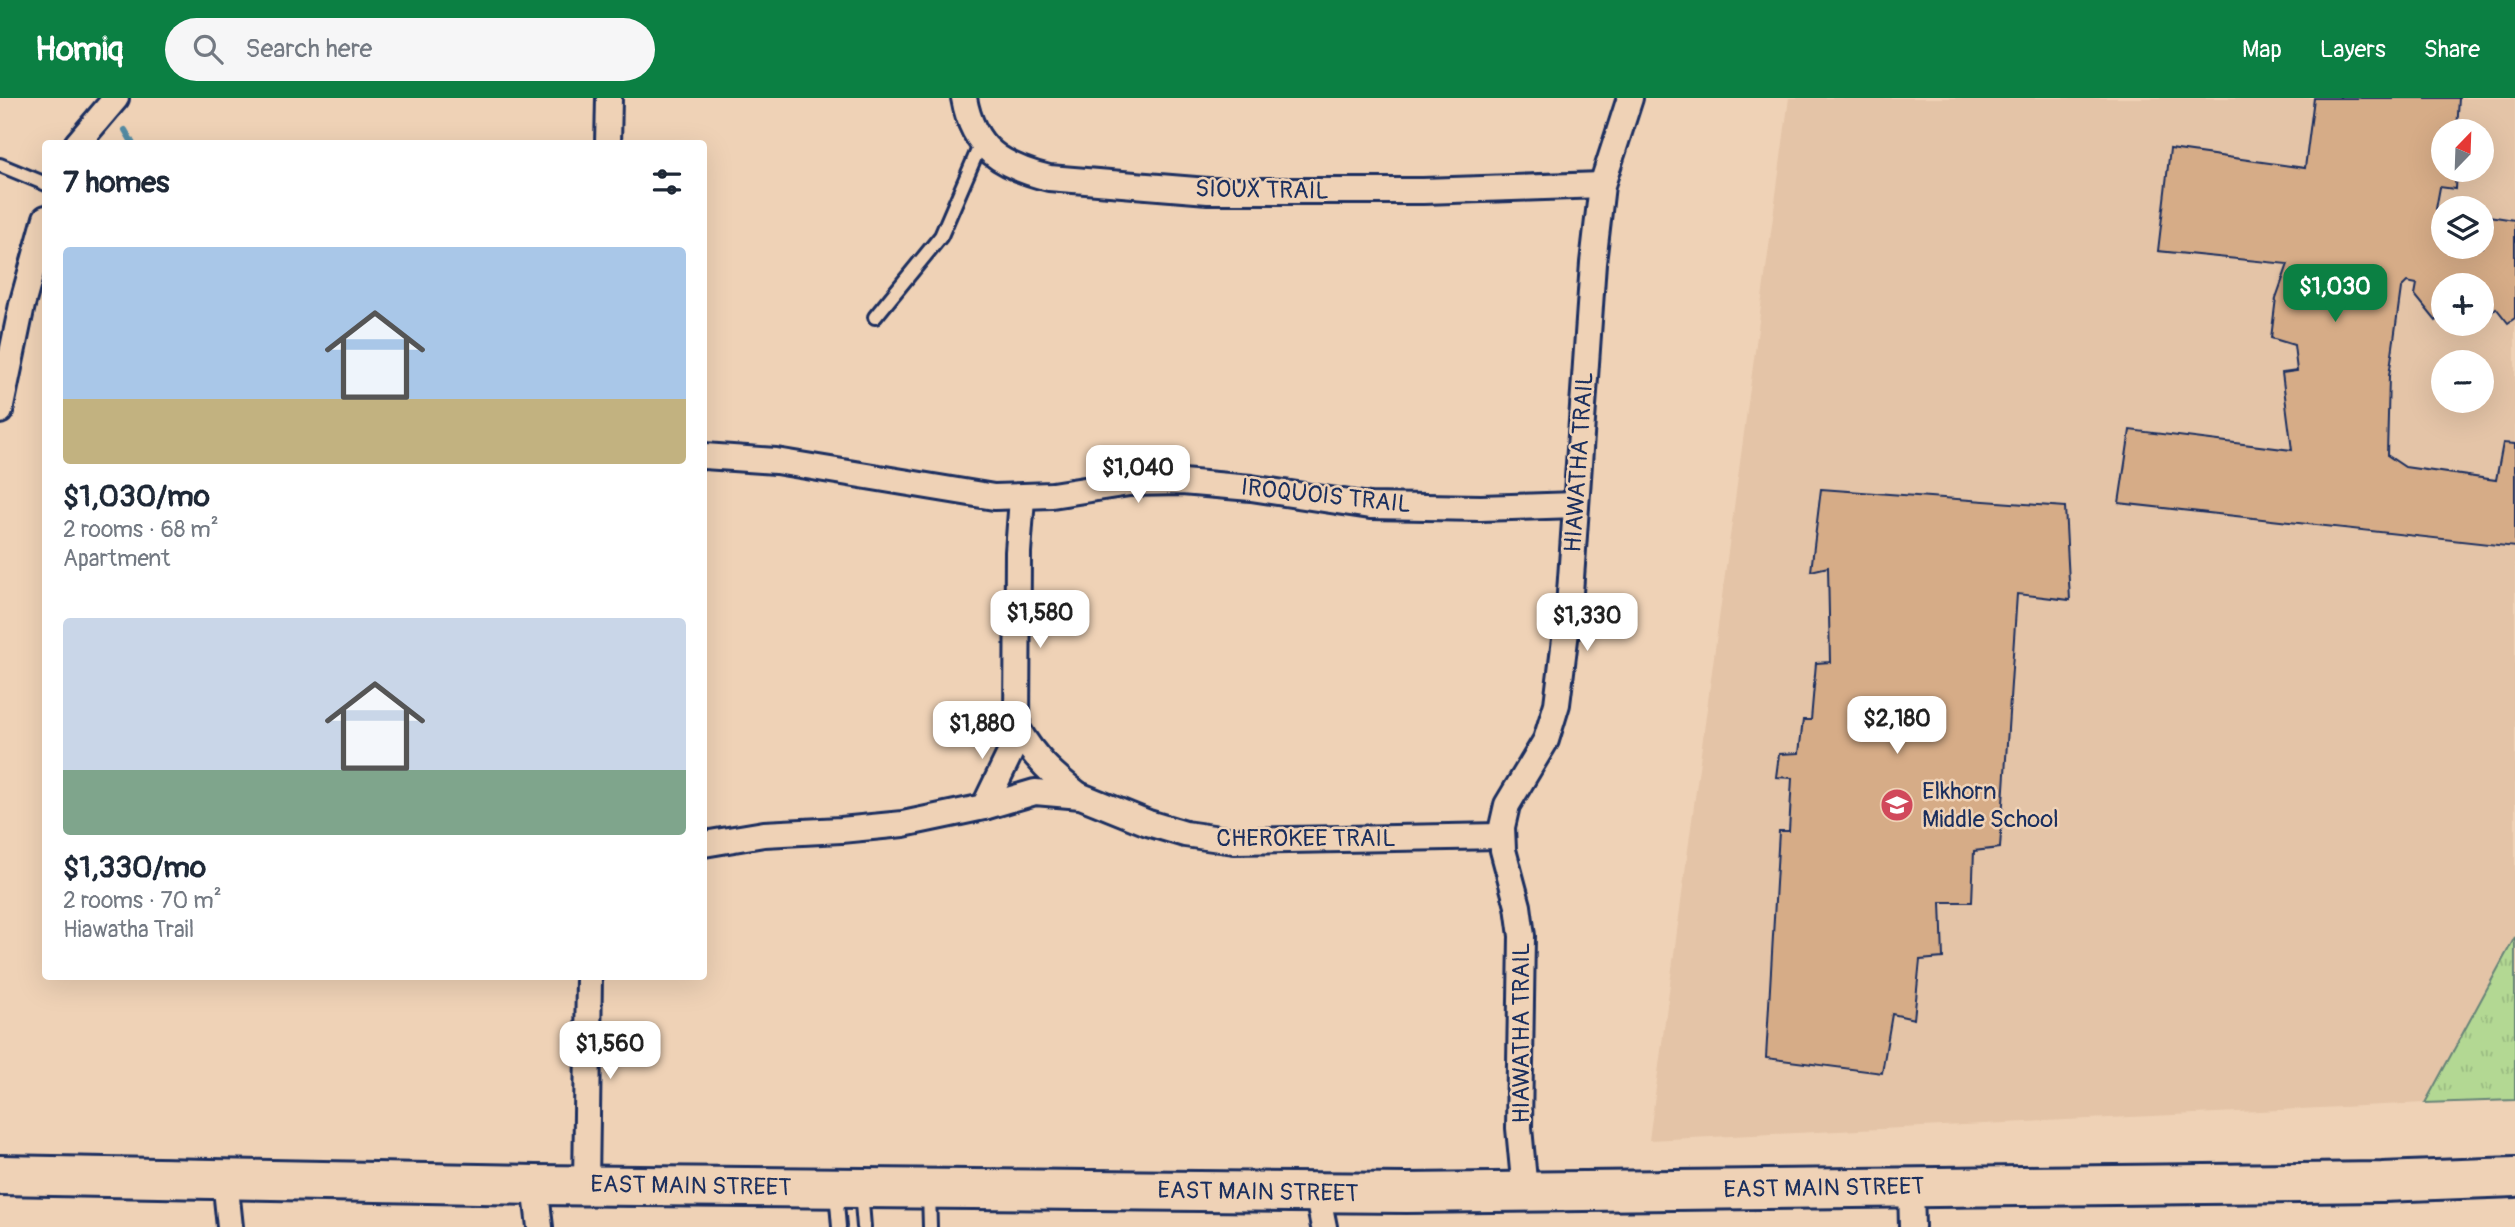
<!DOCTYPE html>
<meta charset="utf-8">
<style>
:root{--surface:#fff;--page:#f6f6f7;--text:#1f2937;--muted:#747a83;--accent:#0b8043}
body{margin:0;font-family:Pangolin,sans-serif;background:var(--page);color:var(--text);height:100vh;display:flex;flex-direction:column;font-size:26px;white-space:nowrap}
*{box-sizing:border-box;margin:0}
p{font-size:23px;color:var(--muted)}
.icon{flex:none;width:38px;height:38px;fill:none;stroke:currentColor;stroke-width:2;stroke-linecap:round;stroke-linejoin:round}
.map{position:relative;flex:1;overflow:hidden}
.panel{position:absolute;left:42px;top:42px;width:665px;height:840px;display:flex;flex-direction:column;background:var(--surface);border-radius:7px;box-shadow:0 7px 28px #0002}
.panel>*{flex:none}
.needle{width:46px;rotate:23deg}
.controls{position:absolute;left:2431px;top:21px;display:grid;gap:14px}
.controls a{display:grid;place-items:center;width:63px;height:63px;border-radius:50%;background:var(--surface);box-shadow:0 7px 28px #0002;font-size:35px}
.price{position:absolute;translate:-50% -60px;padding:0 16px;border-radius:14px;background:#fff;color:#222;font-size:23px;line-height:46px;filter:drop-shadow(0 2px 4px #0008)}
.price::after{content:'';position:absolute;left:50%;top:42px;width:21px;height:16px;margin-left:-10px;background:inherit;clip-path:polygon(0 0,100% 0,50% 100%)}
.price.on{background:var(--accent);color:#fff}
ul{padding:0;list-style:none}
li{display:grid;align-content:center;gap:14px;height:371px;padding:0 21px}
li span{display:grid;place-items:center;height:217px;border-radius:7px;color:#555}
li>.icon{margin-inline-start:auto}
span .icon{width:126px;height:126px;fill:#fffc;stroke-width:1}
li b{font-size:30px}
h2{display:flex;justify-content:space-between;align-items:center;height:84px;padding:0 21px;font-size:30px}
header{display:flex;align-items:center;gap:42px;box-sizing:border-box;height:98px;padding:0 35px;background:var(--accent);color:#fff}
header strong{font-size:33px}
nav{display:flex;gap:38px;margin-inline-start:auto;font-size:24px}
.search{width:490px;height:63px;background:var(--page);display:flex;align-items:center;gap:18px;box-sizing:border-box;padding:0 24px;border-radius:38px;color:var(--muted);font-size:26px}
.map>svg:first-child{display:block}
</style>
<header>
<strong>Homiq</strong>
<div class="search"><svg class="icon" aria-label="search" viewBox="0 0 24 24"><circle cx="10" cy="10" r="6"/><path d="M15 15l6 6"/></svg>Search here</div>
<nav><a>Map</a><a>Layers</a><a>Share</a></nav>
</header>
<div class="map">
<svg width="2515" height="1129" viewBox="0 0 2515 1129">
<defs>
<pattern id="grass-tufts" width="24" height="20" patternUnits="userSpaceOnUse" patternTransform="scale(1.75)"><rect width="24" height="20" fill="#b3d893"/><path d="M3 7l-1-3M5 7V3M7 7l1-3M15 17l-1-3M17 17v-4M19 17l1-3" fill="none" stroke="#99ba81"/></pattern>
</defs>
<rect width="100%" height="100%" fill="#efd2b6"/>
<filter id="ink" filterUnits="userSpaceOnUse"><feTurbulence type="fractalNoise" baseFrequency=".0143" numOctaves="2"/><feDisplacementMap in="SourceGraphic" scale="14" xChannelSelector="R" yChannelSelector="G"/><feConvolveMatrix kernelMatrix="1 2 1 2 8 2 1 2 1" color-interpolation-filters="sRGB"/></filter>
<g filter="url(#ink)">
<path fill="#e4c4a7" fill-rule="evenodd" d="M 1789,0 L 2515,0 L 2515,839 L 2425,1005 L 1649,1042 ZM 2443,33 L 2482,33 L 2482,72 L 2443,72 ZM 2443,110 L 2482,110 L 2482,149 L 2443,149 ZM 2443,187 L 2482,187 L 2482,226 L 2443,226 ZM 2443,264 L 2482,264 L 2482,303 L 2443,303 Z"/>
<polygon fill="url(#grass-tufts)" stroke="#678478" stroke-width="2" points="2515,839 2515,1002 2425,1005"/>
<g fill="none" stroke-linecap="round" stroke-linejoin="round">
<polyline stroke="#538ba3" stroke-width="6" points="125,32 133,46"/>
</g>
<g fill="#d6ac87" stroke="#1b2f5e" stroke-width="2">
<polygon points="2314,0 2459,0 2457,33 2443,33 2443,72 2456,72 2455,91 2440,89 2436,111 2443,112 2443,149 2482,149 2482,117 2515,122 2515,220 2508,225 2496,210 2482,222 2482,187 2443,187 2443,216 2436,223 2415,197 2417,186 2407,184 2401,190 2389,278 2387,357 2405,369 2496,382 2503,345 2515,346 2515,449 2119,405 2130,332 2292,352 2282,275 2297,273 2294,247 2271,240 2276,200 2288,166 2158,153 2170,51 2305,70"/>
<polygon points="1821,391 2065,409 2070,502 2017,496 2000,750 1974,753 1972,804 1941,804 1943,860 1920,862 1914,921 1892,916 1882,975 1766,960 1779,733 1789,733 1792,680 1776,679 1779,656 1799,655 1803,622 1811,622 1816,565 1830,564 1828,469 1811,473"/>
</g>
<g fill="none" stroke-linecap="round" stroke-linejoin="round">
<defs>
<g id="lane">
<polyline points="0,67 46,86"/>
<polyline points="875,219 941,138 981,45"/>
<polyline points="836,1093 839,1129"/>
<polyline points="861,1093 864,1129"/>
<polyline points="929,1094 930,1129"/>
</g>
<g id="street">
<path d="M 964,0 C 973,51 1001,68 1049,80 L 1208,93 L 1423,93 L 1602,87"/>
<polyline points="77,46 116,0"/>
<polyline points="608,46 609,0"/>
<polyline points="0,313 22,207 46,120"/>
<polyline points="704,358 776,363 994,399 1052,397 1129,385 1182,384 1251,390 1370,408 1481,410 1576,407"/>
<path d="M 1022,400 L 1018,454 L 1017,630 C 1034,660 1053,677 1080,698"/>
<polyline points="984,709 1014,647 1017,630"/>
<polyline points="704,746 764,736 841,732 903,726 984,709 1035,694 1081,698 1148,725 1185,736 1234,743 1501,738"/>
<polyline points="225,1081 230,1129"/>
<polyline points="586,1086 589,878"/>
<polyline points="535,1087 540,1129"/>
<polyline points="1911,1089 1912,1129"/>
<polyline points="1525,1093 1519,1030 1522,838 1518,808 1503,752 1502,729 1507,707 1546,642 1557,606 1569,509 1593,165 1602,87 1630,0"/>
<polyline points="1317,1094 1324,1129"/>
</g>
<polyline id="primary" points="0,1077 535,1087 1407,1095 2382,1084 2515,1079"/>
</defs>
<use href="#lane" stroke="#1b2f5e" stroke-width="18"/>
<use href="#street" stroke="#1b2f5e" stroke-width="30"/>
<use href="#primary" stroke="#1b2f5e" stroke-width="44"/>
<use href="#lane" stroke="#efd2b6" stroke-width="12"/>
<use href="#street" stroke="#efd2b6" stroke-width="24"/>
<use href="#primary" stroke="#efd2b6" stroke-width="38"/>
</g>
</g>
<defs>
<symbol id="school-disc" viewBox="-11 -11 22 22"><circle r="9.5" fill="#d1495b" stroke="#efd2b6"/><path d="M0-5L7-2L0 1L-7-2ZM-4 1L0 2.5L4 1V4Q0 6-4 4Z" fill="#fff"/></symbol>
</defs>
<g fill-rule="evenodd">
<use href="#school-disc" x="1878" y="688" width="38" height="38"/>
</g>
<g text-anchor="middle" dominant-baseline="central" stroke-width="5" stroke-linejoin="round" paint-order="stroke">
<g font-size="24" fill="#1b2f5e" stroke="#efd2b6">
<text transform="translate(1262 92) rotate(1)">SIOUX TRAIL</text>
<text transform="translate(1579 364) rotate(-86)">HIAWATHA TRAIL</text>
<text transform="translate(1326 398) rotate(6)">IROQUOIS TRAIL</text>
<text x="1306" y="740">CHEROKEE TRAIL</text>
<text transform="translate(1521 935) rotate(-90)">HIAWATHA TRAIL</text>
<text transform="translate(691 1088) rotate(1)">EAST MAIN STREET</text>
<text transform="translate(1824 1090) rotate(-1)">EAST MAIN STREET</text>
<text transform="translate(1258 1094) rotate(1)">EAST MAIN STREET</text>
</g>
<g font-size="24" fill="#1b2f5e" stroke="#efd2b6" text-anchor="start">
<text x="1922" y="693">Elkhorn<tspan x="1922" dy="28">Middle School</tspan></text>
</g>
</g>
</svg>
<div class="controls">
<a><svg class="needle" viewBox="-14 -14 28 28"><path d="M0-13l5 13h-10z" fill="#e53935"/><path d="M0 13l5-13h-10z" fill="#747a83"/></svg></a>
<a><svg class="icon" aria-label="layers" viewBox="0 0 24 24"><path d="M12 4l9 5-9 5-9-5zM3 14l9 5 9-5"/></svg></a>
<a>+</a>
<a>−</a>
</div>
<b class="price on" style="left:2335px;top:226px">$1,030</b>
<b class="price" style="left:1138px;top:407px">$1,040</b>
<b class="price" style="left:1040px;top:552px">$1,580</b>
<b class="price" style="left:1587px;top:555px">$1,330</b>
<b class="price" style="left:1897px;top:658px">$2,180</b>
<b class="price" style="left:982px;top:663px">$1,880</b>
<b class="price" style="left:610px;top:983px">$1,560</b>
<section class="panel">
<h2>7 homes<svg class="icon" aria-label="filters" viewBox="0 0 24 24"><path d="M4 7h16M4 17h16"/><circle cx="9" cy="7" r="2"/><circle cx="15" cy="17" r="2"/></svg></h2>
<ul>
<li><span style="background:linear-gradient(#a9c7e8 70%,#c2b280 0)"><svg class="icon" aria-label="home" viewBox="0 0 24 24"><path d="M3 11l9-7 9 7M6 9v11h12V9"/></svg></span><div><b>$1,030/mo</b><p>2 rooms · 68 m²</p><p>Apartment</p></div></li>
<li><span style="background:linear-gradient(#c9d6e8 70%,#7fa58c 0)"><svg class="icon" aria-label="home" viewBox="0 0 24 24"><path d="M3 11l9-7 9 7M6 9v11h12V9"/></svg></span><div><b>$1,330/mo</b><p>2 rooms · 70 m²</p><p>Hiawatha Trail</p></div></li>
</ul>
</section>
</div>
